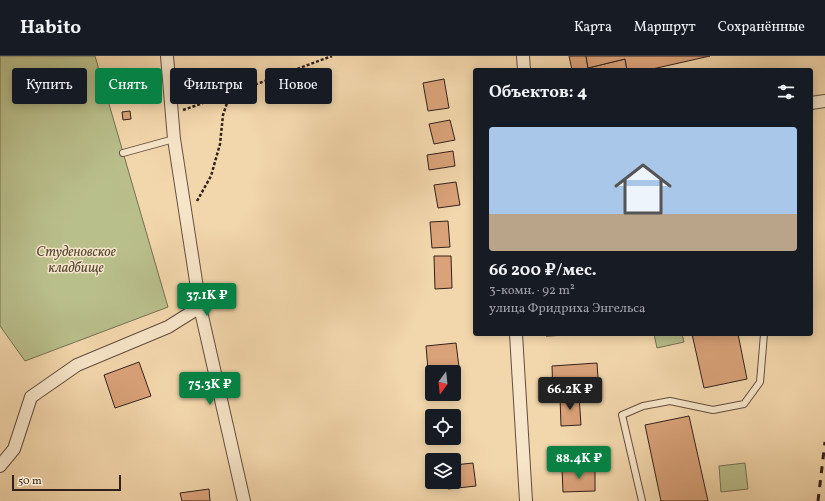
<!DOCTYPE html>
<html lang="ru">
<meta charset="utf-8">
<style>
:root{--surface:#171b24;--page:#20242c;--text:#f1f3f6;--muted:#9ea1a6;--line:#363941;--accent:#0b8043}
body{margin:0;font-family:Vollkorn,serif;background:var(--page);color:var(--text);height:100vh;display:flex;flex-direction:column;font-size:15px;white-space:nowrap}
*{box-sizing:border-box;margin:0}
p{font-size:13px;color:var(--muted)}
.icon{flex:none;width:22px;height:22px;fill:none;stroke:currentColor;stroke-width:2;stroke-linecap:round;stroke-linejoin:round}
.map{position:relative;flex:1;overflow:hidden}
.drawer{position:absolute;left:473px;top:12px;width:340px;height:268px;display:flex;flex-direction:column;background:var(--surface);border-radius:4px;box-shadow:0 2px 10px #0003}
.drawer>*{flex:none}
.top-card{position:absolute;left:12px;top:12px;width:380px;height:36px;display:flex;gap:8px}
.needle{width:26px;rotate:195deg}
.fabs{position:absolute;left:425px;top:309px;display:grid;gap:8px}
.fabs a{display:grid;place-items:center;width:36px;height:36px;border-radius:4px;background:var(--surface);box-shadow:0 2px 10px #0003;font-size:20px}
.scale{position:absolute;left:12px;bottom:10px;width:109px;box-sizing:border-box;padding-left:4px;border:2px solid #32211b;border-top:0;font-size:11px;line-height:14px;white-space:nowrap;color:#32211b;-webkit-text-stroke:3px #f7e5c9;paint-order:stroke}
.price{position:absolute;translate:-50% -34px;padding:0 9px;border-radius:4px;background:var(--accent);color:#fff;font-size:13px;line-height:26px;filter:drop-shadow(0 1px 2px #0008)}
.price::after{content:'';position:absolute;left:50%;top:24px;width:12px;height:9px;margin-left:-6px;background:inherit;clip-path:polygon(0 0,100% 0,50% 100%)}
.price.selected{background:#222;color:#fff}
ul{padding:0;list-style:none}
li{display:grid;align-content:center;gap:8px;height:212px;padding:0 16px}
li span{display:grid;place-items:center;height:124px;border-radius:4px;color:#555}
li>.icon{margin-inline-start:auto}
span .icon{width:72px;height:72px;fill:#fffc;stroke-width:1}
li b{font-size:17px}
h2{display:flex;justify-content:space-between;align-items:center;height:48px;padding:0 16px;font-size:17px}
.pill{padding:0 14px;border-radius:4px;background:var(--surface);box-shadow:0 2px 10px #0003;font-size:14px;line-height:36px}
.pill.selected{background:var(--accent);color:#fff}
header{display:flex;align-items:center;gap:24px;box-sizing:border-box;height:56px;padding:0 20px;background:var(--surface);border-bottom:1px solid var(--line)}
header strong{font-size:19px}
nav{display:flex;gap:22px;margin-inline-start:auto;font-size:14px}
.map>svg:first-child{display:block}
</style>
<header>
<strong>Habito</strong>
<nav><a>Карта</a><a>Маршрут</a><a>Сохранённые</a></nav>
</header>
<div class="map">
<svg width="825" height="445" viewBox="0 0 825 445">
<rect width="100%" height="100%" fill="#f3d7ac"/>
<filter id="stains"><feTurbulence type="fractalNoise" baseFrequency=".005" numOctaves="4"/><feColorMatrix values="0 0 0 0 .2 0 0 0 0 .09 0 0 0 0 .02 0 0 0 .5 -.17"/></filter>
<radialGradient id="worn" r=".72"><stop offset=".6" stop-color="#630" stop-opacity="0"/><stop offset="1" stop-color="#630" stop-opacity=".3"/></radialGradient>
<g fill="#b9bf8b" stroke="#767053">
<polygon points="0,0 95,0 168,251 25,305 0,270"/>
<polygon points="654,278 682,278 684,286 657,292"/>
<polygon points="745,407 748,433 721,436 719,410"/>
</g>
<g fill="#daa279" stroke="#32211b">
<polygon points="569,0 586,0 588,12 625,3 627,14 572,14"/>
<polygon points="586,0 710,0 648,14 627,14 625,3 588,12"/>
<polygon points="444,23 449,52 428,55 423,27"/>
<polygon points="130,55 131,63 123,64 122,56"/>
<polygon points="450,64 455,84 434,88 429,68"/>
<polygon points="453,95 455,110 429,114 427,99"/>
<polygon points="456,126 460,149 438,152 434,129"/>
<polygon points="448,165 450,191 432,192 430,166"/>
<polygon points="434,200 451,200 452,232 435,233"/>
<polygon points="546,278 570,278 570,279 546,280"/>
<polygon points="692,278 738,278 747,323 704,332"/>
<polygon points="456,287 459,311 428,314 426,290"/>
<polygon points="139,306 151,340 115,352 104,319"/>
<polygon points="597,307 599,336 553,339 552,310"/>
<polygon points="579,340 581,369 561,370 560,341"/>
<polygon points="689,360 708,445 661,445 645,369"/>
<polygon points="473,407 476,430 448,433 447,426 454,426 454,409"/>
<polygon points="595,412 595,435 563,436 562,413"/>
<polygon points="209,433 210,445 182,445 180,437"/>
</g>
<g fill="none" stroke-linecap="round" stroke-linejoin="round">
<defs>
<g id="service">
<polyline points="123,97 174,83"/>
<polyline points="642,445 622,359 643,350 670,345 713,354 744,348 760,326 764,278"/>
</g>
<g id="minor">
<polyline points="523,0 524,14"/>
<polyline points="811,47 825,45"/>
<polyline points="200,251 244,445"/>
<polyline points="516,278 526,445"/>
<polyline points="0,410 14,393 31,341 77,309 168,271 200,251 174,83 167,0"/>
</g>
</defs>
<use href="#service" stroke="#624e3f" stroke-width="8"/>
<use href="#minor" stroke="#624e3f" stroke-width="14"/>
<g stroke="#32211b" stroke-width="2.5" stroke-dasharray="3 2" stroke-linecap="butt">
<polyline points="183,54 229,38"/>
<polyline points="197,145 211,120 220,88 223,59 230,38 332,0"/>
</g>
<use href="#service" stroke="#f7e5c9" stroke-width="6"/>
<use href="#minor" stroke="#f7e5c9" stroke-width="12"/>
<polyline stroke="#32211b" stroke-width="3" stroke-dasharray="7 7" stroke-linecap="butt" points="818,445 825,386"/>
</g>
<g text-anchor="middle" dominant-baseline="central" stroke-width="3" stroke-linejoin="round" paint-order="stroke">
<g font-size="14" font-style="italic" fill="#544837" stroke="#f7e5c9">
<text x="76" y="196">Студеновское<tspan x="76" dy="16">кладбище</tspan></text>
</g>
</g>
<rect width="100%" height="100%" filter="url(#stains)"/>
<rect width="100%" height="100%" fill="url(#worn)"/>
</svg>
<div class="fabs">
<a><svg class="needle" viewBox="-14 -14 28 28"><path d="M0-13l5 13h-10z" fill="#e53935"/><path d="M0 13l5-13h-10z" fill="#9ea1a6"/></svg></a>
<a><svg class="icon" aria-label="locate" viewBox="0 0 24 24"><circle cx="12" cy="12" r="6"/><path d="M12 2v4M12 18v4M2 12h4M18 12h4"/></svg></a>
<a><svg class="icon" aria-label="layers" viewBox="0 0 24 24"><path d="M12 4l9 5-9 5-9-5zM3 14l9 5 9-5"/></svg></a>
</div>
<div class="scale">50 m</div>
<b class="price" style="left:207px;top:261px">37.1K ₽</b>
<b class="price" style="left:210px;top:350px">75.3K ₽</b>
<b class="price selected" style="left:570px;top:355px">66.2K ₽</b>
<b class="price" style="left:579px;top:424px">88.4K ₽</b>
<div class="top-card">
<a class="pill">Купить</a>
<a class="pill selected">Снять</a>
<a class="pill">Фильтры</a>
<a class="pill">Новое</a>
</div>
<section class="drawer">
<h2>Объектов: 4<svg class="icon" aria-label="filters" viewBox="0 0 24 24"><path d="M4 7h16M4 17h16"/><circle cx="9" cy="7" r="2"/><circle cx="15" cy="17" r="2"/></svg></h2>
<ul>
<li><span style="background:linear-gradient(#a9c7e8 70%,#b9a48a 0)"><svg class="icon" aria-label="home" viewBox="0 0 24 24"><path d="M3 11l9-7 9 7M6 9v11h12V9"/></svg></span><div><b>66 200 ₽/мес.</b><p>3-комн. · 92 m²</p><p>улица Фридриха Энгельса</p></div></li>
</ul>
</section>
</div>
